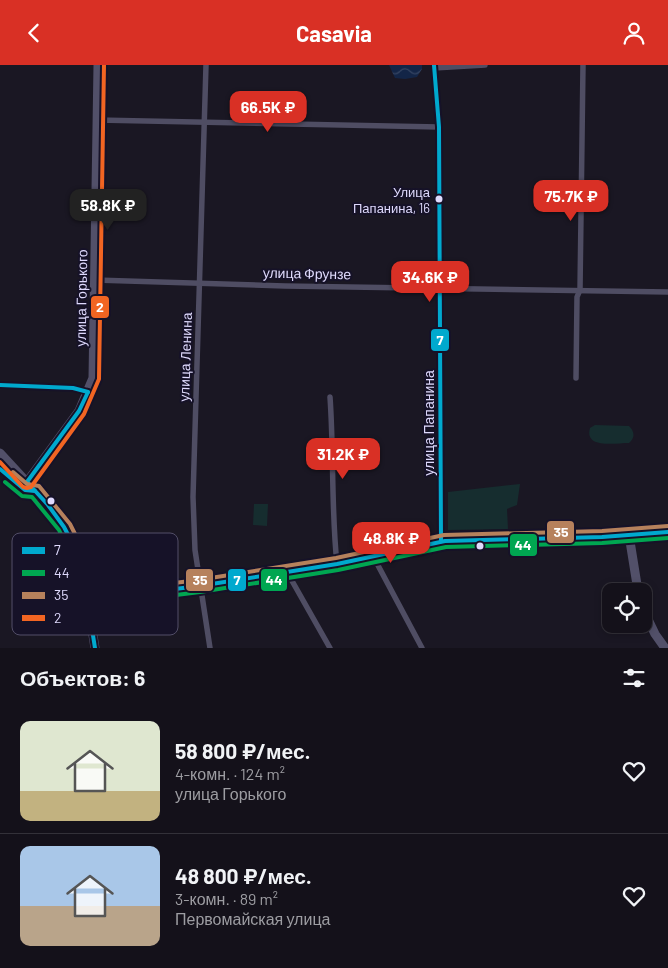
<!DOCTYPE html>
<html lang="ru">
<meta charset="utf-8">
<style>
:root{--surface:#14111a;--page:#211f27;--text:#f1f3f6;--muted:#9d9da2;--line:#333139;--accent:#d93025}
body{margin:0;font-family:Barlow,sans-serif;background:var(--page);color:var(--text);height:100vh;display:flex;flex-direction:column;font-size:19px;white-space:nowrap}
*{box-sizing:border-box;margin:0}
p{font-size:16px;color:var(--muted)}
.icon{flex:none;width:28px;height:28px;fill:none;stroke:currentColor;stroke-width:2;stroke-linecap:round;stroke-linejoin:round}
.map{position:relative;height:583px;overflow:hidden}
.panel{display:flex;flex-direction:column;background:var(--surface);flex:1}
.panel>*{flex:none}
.fabs{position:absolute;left:602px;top:518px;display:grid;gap:10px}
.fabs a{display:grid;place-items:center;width:50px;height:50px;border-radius:10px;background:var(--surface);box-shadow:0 2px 8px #0003,0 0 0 1px var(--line);font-size:25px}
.price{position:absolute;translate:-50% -42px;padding:0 11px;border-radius:10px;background:var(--accent);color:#fff;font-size:16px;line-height:32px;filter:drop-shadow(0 1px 2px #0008)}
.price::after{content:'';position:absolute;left:50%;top:30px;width:15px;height:11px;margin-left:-8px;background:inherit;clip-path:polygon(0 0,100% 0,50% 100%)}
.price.current{background:#222;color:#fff}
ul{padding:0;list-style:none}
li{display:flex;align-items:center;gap:15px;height:125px;padding:0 20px}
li+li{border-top:1px solid var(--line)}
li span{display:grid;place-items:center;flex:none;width:140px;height:100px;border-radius:10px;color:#555}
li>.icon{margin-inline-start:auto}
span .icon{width:60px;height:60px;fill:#fffc;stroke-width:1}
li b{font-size:21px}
h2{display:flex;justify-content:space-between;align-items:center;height:60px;padding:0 20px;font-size:21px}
header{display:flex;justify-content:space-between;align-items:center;height:65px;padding:0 20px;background:var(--accent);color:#fff;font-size:22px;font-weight:700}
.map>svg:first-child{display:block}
</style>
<header><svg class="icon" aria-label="back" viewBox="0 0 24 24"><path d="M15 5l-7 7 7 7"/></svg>Casavia<svg class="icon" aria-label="person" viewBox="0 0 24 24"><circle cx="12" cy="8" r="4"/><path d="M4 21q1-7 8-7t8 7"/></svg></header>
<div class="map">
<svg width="668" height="583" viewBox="0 0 668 583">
<defs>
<pattern id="water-waves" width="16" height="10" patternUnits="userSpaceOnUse" patternTransform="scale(1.25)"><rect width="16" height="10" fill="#132547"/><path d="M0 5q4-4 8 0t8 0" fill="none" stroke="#354462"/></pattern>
</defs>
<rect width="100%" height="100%" fill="#1a1723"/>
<g fill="#162d2f">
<path d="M 595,360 L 629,361 C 635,367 635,373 629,378 C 615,378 584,384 590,363 Z"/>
<polygon points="520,419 517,440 507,444 508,464 448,465 448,427"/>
<polygon points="254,439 268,439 267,461 253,460"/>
</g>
<polygon fill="url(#water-waves)" points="389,0 422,0 422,4 417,12 405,14 395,13"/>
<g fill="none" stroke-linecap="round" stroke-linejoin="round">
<g stroke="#4f4d63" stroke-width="5.5">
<polyline points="206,0 193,432 195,485 210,583"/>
<polyline points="434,0 439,62 441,476"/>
<polyline points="434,3 485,0"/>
<polyline points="97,55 439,62"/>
<polyline points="95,215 285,221 668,227"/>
<polyline points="576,313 577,232 580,225 583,0"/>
<path d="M 330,332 C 334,388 331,444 337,499"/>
<polyline points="373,491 422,583"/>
<polyline points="287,507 330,583"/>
</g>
<g stroke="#525069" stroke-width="9">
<polyline points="0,388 48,440 64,462 76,485 93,531 89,545 95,583"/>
<polyline points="27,417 79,346 93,313 98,0"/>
<polyline points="629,470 638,526"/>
<polyline points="93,531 111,532 199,521 337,499 445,476 602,472 668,467"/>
<polyline points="644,546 655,569 665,583"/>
</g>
<defs>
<g id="bus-1">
<polyline points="434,0 439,62 441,476"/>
<polyline points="0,320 73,323 88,327"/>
<polyline points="0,404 25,425 35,426"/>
<polyline points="27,417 48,440 64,462 76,485 93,531 89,545 95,583"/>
<polyline points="27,417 79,346 88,327"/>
<polyline points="93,531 111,532 199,521 337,499 445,476 602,472 668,467"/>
</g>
<g id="bus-2">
<polyline points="5,417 22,431 32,432 59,465 70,488 87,533"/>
<polyline points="93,537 112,538 200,527 338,505 446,482 602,478 668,473"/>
</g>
<g id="bus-3">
<polyline points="13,407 27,419 39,421 70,459 82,483 99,529"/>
<polyline points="93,525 111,526 198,515 336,493 444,470 602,466 668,461"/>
</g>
<polyline id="bus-4" points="0,397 23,422 27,423 31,422 84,349 99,314 104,0"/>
</defs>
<use href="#bus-1" stroke="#161228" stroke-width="8"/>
<use href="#bus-2" stroke="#161228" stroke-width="8"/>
<use href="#bus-3" stroke="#161228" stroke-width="8"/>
<use href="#bus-4" stroke="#161228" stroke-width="8"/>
<use href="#bus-1" stroke="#00a9ce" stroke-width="4"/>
<use href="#bus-2" stroke="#00a651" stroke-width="4"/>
<use href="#bus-3" stroke="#b6815c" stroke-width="4"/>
<use href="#bus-4" stroke="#f26522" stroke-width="4"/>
</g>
<g fill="#dfdafd" stroke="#161228" stroke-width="2">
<circle cx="439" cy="134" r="4.5"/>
<circle cx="51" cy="436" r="4.5"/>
<circle cx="480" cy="481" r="4.5"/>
</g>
<g text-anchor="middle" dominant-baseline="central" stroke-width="4" stroke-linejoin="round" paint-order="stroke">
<g font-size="13" fill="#dfdafd" stroke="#161228" text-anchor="end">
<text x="430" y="127">Улица<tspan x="430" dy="16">Папанина, 16</tspan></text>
</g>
<g font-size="14" fill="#dfdafd" stroke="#161228">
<text transform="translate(307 208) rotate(1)">улица Фрунзе</text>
<text transform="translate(81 233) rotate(-89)">улица Горького</text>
<text transform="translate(185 292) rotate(-88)">улица Ленина</text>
<text transform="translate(428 358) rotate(-90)">улица Папанина</text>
</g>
</g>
<rect x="12" y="468" width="166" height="102" rx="8" fill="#161228" stroke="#524e68" stroke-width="1"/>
<rect x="22" y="482" width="23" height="7" fill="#00a9ce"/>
<rect x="22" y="505" width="23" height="6" fill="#00a651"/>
<rect x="22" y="527" width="23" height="7" fill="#b6815c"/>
<rect x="22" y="550" width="23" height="6" fill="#f26522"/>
<g font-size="14" fill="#dfdafd">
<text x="54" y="490">7</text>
<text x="54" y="513">44</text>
<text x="54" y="535">35</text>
<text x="54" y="558">2</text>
</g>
<g stroke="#161228" stroke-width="2">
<rect x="90" y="230" width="20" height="24" rx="5" fill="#f26522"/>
<rect x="430" y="263" width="20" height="24" rx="5" fill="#00a9ce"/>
<rect x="546" y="455" width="29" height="24" rx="5" fill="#b6815c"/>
<rect x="509" y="468" width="29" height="24" rx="5" fill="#00a651"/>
<rect x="185" y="503" width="29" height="24" rx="5" fill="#b6815c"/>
<rect x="227" y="503" width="20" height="24" rx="5" fill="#00a9ce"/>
<rect x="260" y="503" width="28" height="24" rx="5" fill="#00a651"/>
</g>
<g font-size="14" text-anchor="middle" font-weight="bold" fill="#fff">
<text x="100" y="247">2</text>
<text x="440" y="280">7</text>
<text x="561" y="472">35</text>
<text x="523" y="485">44</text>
<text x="200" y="520">35</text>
<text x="237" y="520">7</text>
<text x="274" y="520">44</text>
</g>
</svg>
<div class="fabs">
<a><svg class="icon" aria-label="locate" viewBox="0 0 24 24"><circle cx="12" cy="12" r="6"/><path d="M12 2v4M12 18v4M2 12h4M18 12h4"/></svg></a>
</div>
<b class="price" style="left:268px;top:68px">66.5K ₽</b>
<b class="price" style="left:571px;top:157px">75.7K ₽</b>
<b class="price current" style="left:108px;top:166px">58.8K ₽</b>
<b class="price" style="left:430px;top:238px">34.6K ₽</b>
<b class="price" style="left:343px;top:415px">31.2K ₽</b>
<b class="price" style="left:391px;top:499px">48.8K ₽</b>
</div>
<section class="panel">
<h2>Объектов: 6<svg class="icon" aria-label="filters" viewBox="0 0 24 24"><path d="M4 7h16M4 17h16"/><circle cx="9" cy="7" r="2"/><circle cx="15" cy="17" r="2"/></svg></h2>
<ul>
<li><span style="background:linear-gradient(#dfe7d0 70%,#c2b280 0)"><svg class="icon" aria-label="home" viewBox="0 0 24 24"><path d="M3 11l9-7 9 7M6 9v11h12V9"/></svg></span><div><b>58 800 ₽/мес.</b><p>4-комн. · 124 m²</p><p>улица Горького</p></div><svg class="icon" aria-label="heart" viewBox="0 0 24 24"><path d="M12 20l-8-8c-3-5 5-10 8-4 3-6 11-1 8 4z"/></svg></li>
<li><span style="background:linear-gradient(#a9c7e8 60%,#b9a48a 0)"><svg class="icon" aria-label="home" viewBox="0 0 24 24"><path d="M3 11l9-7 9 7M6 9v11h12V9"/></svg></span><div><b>48 800 ₽/мес.</b><p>3-комн. · 89 m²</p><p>Первомайская улица</p></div><svg class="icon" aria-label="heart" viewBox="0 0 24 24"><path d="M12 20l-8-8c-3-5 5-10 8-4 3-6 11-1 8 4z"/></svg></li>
</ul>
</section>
